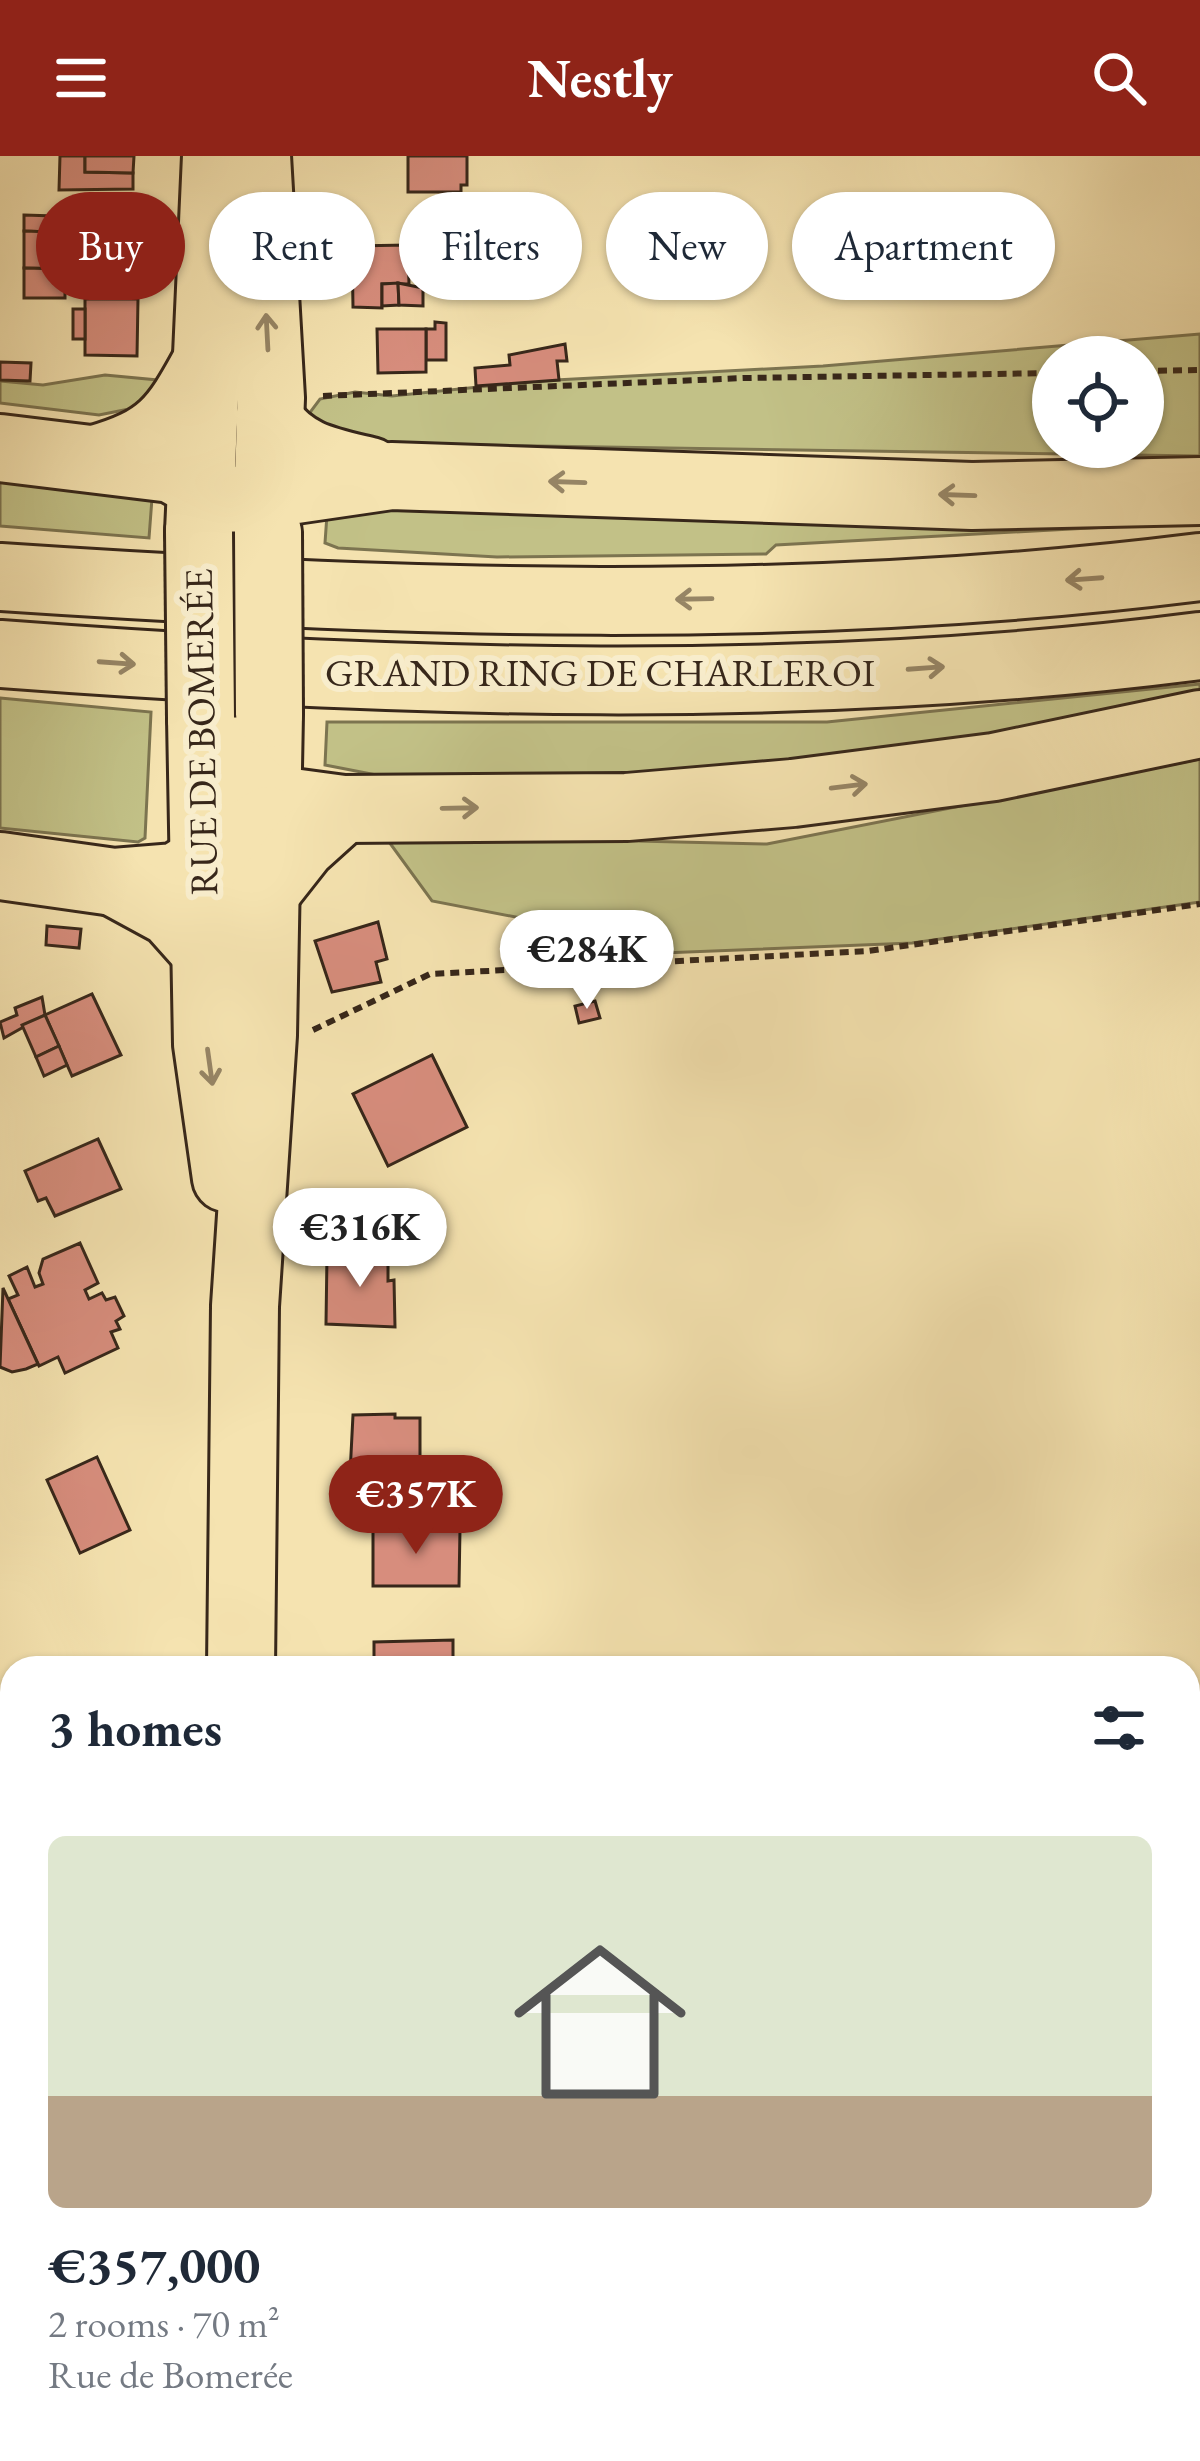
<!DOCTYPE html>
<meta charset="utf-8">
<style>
:root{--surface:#fff;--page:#f6f6f7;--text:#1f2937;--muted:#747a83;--line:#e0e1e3;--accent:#8f2418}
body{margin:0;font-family:"EB Garamond",serif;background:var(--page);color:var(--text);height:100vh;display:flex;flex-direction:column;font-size:45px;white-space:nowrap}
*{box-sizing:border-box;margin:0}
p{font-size:39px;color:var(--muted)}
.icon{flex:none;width:66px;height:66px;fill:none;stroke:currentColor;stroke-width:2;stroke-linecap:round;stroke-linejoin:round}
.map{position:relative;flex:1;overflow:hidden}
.details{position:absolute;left:0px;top:1500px;width:1200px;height:807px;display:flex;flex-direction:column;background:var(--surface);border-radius:36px 36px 0 0;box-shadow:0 3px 9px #0004}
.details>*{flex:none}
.top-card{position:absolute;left:36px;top:36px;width:1128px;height:108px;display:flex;gap:24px}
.tools{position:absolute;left:1032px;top:180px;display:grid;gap:24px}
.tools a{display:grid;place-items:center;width:132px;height:132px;border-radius:50%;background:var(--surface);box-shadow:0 3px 9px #0004;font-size:60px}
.price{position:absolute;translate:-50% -102px;padding:0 27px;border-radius:42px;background:#fff;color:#222;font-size:39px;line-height:78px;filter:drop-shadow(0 3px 6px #0008)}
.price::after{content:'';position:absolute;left:50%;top:72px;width:36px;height:27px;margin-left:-18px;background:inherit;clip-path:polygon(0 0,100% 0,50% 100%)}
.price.selected{background:var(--accent);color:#fff}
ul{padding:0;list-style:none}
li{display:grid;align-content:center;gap:24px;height:636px;padding:0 48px}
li+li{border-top:3px solid var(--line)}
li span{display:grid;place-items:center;height:372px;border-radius:18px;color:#555}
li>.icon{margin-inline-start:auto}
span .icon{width:216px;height:216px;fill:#fffc;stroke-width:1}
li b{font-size:51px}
h2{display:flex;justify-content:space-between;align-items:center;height:144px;padding:0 48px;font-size:51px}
.pill{padding:0 42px;border-radius:54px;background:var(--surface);box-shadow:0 3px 9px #0004;font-size:42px;line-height:108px}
.pill.selected{background:var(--accent);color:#fff}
header{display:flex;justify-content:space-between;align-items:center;height:156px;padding:0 48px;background:var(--accent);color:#fff;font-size:54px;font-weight:700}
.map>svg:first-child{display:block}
</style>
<header><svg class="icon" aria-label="menu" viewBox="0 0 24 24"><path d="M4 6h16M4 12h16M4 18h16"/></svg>Nestly<svg class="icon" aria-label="search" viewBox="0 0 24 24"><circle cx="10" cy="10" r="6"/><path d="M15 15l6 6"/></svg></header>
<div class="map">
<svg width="1200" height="2305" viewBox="0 0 1200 2305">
<rect width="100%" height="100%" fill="#f5e3b0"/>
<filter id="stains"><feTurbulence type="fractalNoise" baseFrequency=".00167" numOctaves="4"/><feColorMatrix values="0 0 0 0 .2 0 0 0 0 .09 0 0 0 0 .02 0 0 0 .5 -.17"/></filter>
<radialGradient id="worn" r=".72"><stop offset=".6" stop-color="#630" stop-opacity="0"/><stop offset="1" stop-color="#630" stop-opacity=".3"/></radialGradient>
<g fill="#c2c187" stroke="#7c7450" stroke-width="3" fill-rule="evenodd">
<path d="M 1200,178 L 1200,300 L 336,287 L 308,259 L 320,243 L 355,236 L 392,240 L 536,225 L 823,210 ZM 1053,201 L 1143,201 L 1143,291 L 1053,291 Z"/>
<polygon points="105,219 168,225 120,266 124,254 99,259 0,247 0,225 43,229"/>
<polygon points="0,310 153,329 149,382 0,370"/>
<polygon points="328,344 1200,366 776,389 766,398 497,401 338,392 325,387"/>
<polygon points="1200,528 1200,542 832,609 660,621 397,623 325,609 327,566 827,566"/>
<polygon points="0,542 151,556 145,682 138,686 0,672"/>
<polygon points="1200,603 1200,746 912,787 612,799 611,771 557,769 432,745 384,679 767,688"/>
<polygon points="1200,1664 1200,2305 232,2305 304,2295 1188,2295 1188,1667"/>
<polygon points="0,2081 12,2085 12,2295 18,2295 17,2305 0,2305"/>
</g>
<g fill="#d78d7d" stroke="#37271a" stroke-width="3">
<polygon points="60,0 85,0 85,16 133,17 133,33 59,34"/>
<polygon points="85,0 134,0 133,17 85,16"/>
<polygon points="408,0 467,0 467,29 461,29 461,36 408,36"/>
<polygon points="469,45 476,56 436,82 429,71"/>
<polygon points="24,59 54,60 52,76 24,75"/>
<polygon points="75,67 114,68 113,120 101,120 101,128 73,128 73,120 65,119 65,113 24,112 24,75 52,76 52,70"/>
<polygon points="408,89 409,128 382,128 382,152 353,151 352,90"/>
<polygon points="24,112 65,113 65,142 24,142"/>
<polygon points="398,127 399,149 382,150 382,128"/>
<polygon points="398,127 423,132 423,150 399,149"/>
<polygon points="85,143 138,143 137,200 85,199"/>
<rect x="73" y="153" width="12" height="30"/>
<polygon points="435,166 446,167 446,204 426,204 426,173 435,173"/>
<polygon points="377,173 426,173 426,216 378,217"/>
<polygon points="565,188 567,205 557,205 559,224 476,230 475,212 510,209 509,199"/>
<polygon points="0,206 31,207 30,225 0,224"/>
<polygon points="378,766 387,803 376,806 381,826 332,836 315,785"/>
<polygon points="47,770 81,773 79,792 46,789"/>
<polygon points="92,838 121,899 72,920 45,859"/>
<polygon points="42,841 45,859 4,882 0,866 17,859 15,852"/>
<polygon points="595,845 600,862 579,867 575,850"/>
<polygon points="45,859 59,890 36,901 22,869"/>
<polygon points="59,890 67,909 44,920 36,901"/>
<polygon points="432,899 467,971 388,1010 353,938"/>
<polygon points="98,983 121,1033 55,1060 46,1042 38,1045 25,1015"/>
<polygon points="80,1087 98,1127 85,1134 89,1143 102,1137 106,1144 115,1141 124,1160 116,1165 120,1173 111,1176 118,1192 65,1217 58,1201 39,1210 8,1143 18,1139 9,1120 27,1111 35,1131 43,1128 39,1117 43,1103"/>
<polygon points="353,1094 388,1094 388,1125 394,1124 395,1171 326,1168 327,1099 352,1100"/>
<polygon points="3,1132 38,1208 26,1213 12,1216 0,1211"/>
<polygon points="395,1258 395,1262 420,1262 420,1338 356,1338 356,1319 350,1318 353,1259"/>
<polygon points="97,1301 130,1374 80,1397 47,1324"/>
<polygon points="373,1372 460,1373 459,1430 373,1430"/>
<polygon points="453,1484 453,1512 374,1512 374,1486"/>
<polygon points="98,2295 168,2295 168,2303 98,2305"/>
</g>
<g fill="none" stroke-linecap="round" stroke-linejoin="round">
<defs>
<g id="major">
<polyline points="257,0 271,242 268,319"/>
<polyline points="199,376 216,0"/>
<polyline points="201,562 207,888 226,1022"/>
<polyline points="241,1512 245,1150 263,879 269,558"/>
<polyline points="232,2295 232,2305"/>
</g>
<g id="highway">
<path d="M 269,263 C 294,300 329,305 370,315"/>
<polyline points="0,292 172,313 241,352 268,377"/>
<path d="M 95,303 C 161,284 174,265 206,206"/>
<polyline points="199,376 268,338 391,320 972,340 1200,335"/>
<path d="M 0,421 C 399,448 803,461 1200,411"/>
<path d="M 0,498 C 397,528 804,541 1200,490"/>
<polyline points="201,562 236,616 269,643 343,653 627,651 793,637 994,611 1200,568"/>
<polyline points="0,710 114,726 176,721 268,664"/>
<polyline points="114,726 171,757 204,794"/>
<polyline points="265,737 302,690 343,653"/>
</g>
</defs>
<use href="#major" stroke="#37271a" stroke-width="72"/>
<use href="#highway" stroke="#37271a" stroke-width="72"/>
<g stroke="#37271a" stroke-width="6" stroke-dasharray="9 6" stroke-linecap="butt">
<polyline points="1143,215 1200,214"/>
<polyline points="323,240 745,222 1053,217"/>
<polyline points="313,874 430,818 868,795 1200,748"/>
</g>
<use href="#major" stroke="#f5e3b0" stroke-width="66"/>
<use href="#highway" stroke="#f5e3b0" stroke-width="66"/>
<defs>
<g id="major-bridge">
<polyline points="199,376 201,562"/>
<polyline points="268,377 269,558"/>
</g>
</defs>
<use href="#major-bridge" stroke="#37271a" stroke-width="72" stroke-linecap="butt"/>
<use href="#major-bridge" stroke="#f5e3b0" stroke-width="66"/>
</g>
<defs><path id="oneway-shaft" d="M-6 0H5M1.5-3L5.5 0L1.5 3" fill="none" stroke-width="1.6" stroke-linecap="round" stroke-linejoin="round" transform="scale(3)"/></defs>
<g stroke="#968565">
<use href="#oneway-shaft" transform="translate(267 176) rotate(-93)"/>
<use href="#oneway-shaft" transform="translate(567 326) rotate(-178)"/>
<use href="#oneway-shaft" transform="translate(957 339) rotate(-178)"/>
<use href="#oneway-shaft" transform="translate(1084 423) rotate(176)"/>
<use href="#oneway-shaft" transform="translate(694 443) rotate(179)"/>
<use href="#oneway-shaft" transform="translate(117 507) rotate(4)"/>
<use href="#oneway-shaft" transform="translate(926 512) rotate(-4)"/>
<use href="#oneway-shaft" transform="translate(849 630) rotate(-7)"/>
<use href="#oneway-shaft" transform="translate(460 652) rotate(-1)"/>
<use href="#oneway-shaft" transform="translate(210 911) rotate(82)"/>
</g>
<g text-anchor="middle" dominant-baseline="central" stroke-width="12" stroke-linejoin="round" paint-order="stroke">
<g font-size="39" fill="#37271a" stroke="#f8edcc">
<text x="600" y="516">GRAND RING DE CHARLEROI</text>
<text transform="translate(201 576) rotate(-91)">RUE DE BOMERÉE</text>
</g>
</g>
<rect width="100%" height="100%" filter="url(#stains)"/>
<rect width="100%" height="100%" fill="url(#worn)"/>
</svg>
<div class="tools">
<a><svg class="icon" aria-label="locate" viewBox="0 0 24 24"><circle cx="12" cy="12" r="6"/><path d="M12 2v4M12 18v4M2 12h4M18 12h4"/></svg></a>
</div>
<b class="price" style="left:587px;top:856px">€284K</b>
<b class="price" style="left:360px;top:1134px">€316K</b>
<b class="price selected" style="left:416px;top:1401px">€357K</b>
<div class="top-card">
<a class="pill selected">Buy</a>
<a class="pill">Rent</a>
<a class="pill">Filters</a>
<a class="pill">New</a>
<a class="pill">Apartment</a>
</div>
<section class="details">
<h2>3 homes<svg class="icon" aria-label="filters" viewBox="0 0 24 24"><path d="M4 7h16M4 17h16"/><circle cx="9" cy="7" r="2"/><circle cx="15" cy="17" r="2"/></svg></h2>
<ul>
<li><span style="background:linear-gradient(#dfe7d0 70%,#b9a48a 0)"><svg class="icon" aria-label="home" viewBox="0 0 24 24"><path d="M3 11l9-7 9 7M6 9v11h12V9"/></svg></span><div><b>€357,000</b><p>2 rooms · 70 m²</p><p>Rue de Bomerée</p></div></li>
</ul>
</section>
</div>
